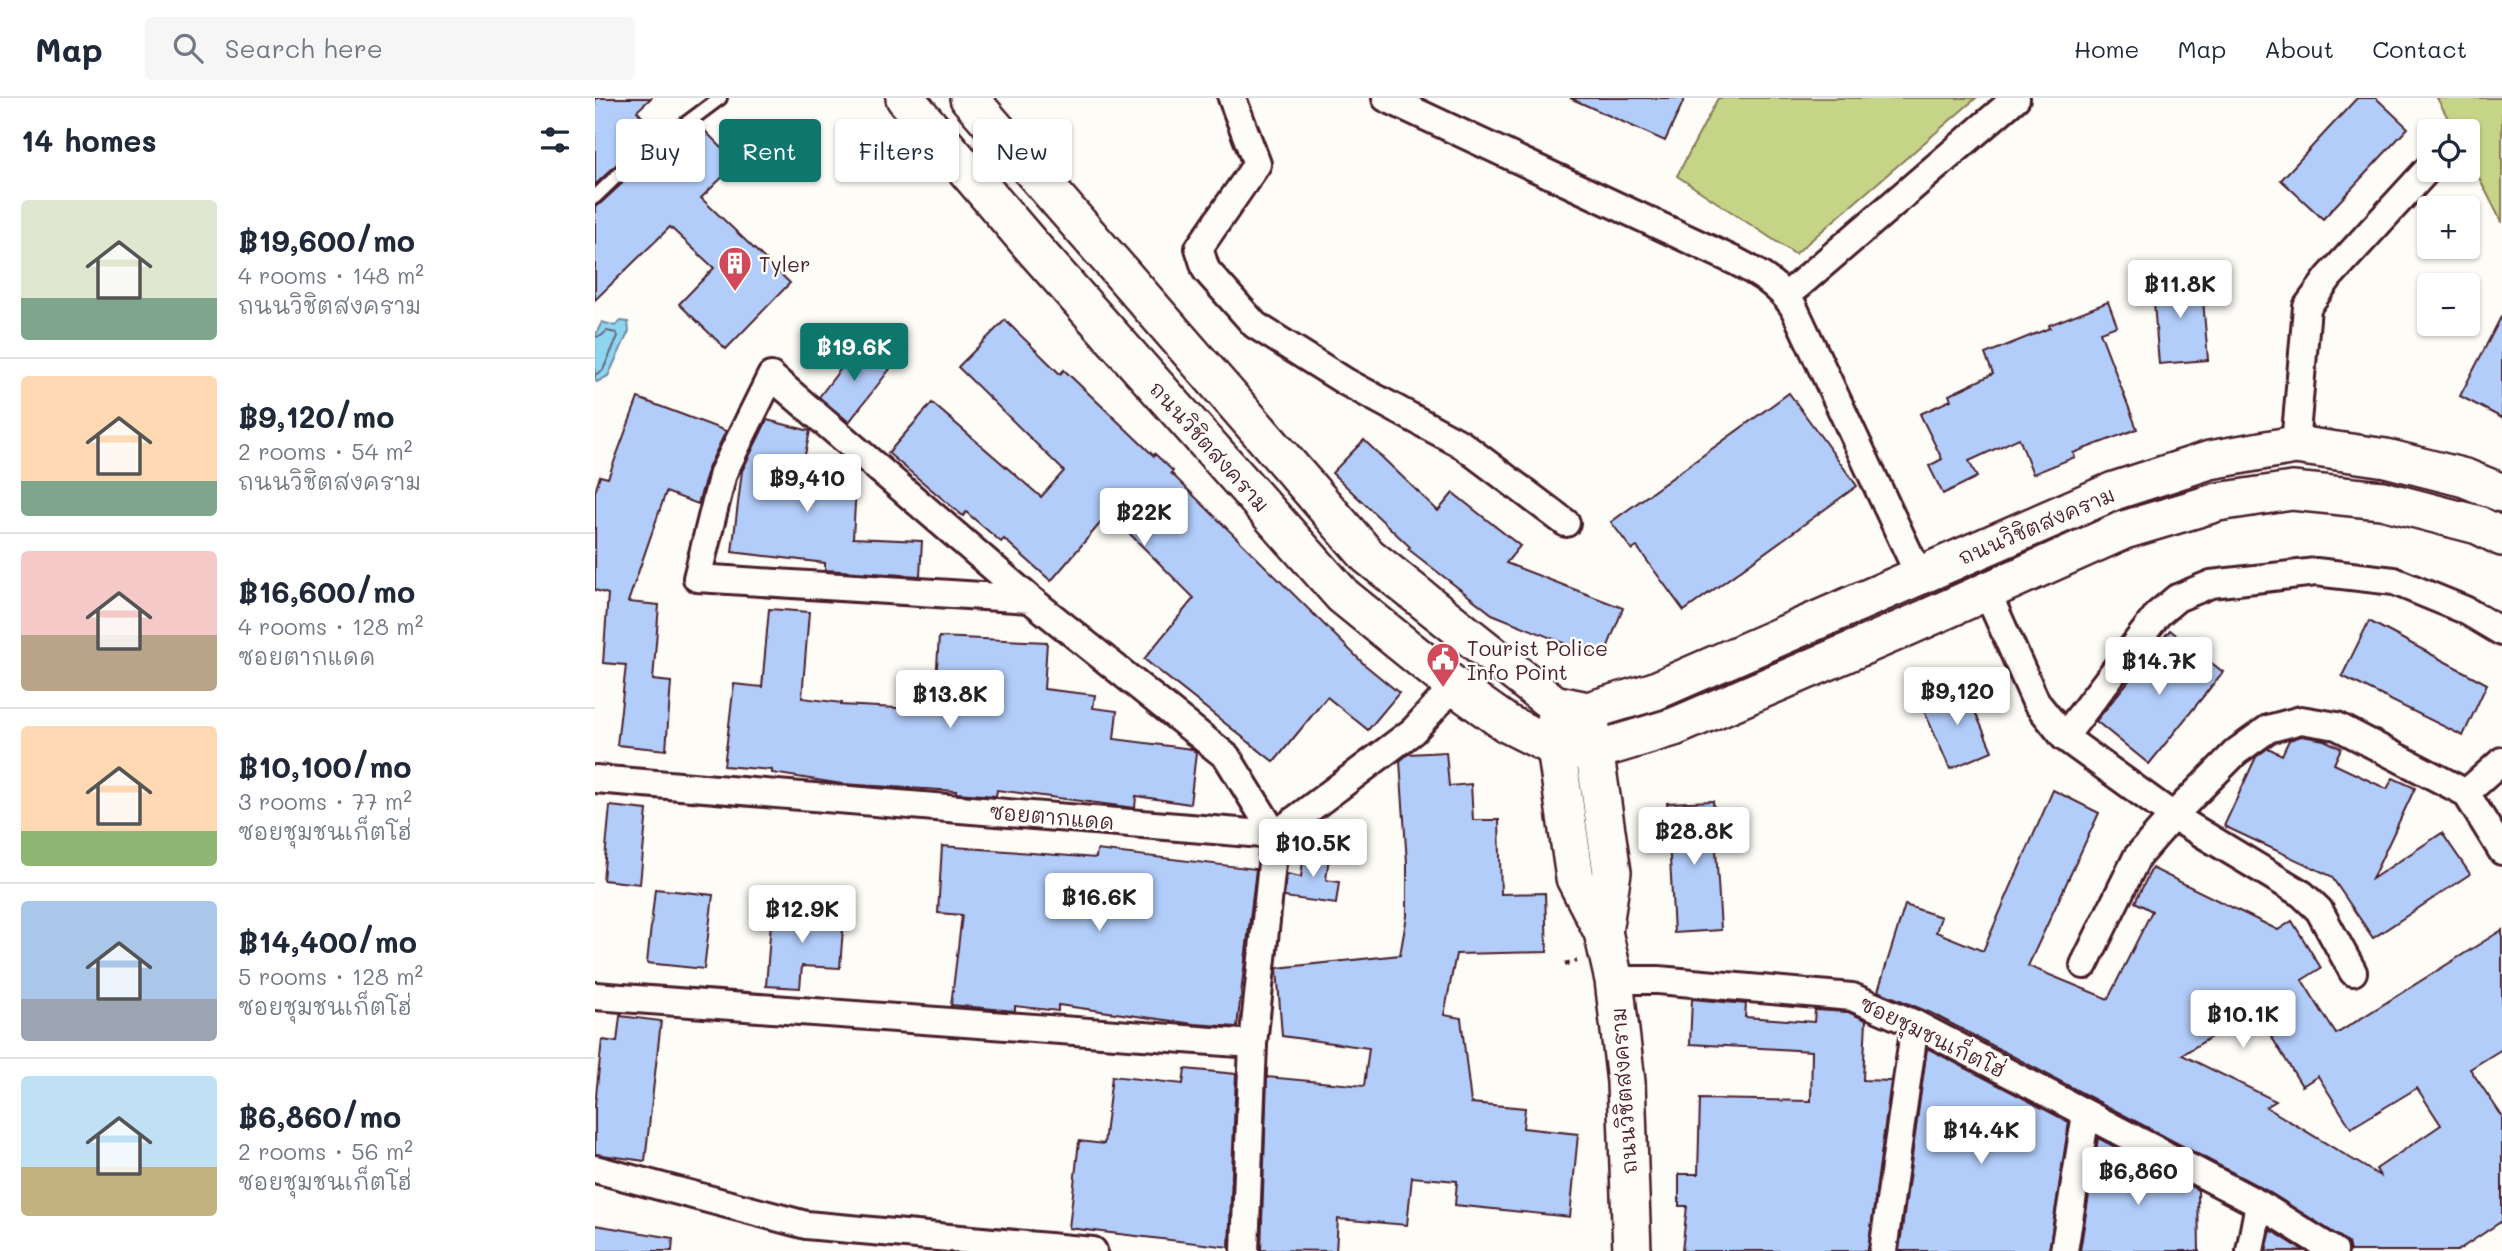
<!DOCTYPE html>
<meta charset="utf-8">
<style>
:root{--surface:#fff;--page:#f6f6f7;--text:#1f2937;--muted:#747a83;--line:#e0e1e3;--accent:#0f766e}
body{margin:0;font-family:Mali,"Playpen Sans Thai",sans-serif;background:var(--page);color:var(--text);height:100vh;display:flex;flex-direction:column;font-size:26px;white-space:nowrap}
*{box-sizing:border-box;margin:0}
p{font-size:23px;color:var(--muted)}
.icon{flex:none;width:38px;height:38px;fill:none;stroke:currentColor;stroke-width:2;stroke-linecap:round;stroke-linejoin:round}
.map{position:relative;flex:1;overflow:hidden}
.drawer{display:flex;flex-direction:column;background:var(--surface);width:595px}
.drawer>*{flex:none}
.banner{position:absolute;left:21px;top:21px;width:665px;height:63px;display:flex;gap:14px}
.controls{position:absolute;left:1822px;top:21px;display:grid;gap:14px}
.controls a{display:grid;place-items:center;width:63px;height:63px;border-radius:7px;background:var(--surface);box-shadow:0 2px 5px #0004;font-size:35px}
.price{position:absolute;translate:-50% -60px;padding:0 16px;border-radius:7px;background:#fff;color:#222;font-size:23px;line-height:46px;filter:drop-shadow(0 2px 4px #0008)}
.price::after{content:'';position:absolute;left:50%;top:42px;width:21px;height:16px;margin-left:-10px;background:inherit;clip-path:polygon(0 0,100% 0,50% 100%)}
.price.on{background:var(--accent);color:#fff}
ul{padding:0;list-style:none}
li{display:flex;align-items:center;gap:21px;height:175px;padding:0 21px}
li+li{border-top:2px solid var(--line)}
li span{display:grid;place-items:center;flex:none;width:196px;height:140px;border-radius:7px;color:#555}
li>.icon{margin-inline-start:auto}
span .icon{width:84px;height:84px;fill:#fffc;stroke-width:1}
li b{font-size:30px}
h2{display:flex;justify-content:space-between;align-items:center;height:84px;padding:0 21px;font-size:30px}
.pill{padding:0 24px;border-radius:7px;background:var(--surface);box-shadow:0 2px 5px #0004;font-size:24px;line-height:63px}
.pill.on{background:var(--accent);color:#fff}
header{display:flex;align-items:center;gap:42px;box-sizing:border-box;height:98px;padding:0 35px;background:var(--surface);border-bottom:2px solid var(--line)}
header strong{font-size:33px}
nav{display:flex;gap:38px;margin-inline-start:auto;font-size:24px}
.search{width:490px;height:63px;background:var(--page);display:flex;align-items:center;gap:18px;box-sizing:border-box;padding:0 24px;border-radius:7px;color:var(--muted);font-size:26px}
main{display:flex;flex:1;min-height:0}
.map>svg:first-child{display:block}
</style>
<header>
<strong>Map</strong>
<div class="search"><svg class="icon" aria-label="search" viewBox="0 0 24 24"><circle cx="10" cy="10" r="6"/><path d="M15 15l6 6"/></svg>Search here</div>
<nav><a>Home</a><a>Map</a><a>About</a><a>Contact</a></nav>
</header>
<main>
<section class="drawer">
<h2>14 homes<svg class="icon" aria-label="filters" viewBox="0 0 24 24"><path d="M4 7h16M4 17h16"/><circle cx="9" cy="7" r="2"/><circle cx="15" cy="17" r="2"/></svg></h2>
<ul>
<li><span style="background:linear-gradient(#dfe7d0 70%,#7fa58c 0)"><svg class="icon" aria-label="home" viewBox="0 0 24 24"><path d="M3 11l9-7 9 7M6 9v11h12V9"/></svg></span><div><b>฿19,600/mo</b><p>4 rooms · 148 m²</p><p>ถนนวิชิตสงคราม</p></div></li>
<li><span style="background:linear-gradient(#ffd9b3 75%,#7fa58c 0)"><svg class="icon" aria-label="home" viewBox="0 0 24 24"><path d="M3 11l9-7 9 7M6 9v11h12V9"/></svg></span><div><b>฿9,120/mo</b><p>2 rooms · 54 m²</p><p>ถนนวิชิตสงคราม</p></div></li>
<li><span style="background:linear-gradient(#f6c9c9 60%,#b9a48a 0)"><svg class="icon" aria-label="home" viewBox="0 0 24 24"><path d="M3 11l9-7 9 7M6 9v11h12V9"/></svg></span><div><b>฿16,600/mo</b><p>4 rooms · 128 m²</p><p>ซอยตากแดด</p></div></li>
<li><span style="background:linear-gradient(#ffd9b3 75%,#8fb573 0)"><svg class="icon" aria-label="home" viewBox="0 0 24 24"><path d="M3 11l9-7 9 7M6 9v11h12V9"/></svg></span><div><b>฿10,100/mo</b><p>3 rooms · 77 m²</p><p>ซอยชุมชนเก็ตโฮ่</p></div></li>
<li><span style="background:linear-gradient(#a9c7e8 70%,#9aa5b1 0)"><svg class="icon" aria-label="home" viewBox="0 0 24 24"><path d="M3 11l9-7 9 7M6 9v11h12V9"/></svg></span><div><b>฿14,400/mo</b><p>5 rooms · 128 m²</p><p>ซอยชุมชนเก็ตโฮ่</p></div></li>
<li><span style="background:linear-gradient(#bfe0f5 65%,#c2b280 0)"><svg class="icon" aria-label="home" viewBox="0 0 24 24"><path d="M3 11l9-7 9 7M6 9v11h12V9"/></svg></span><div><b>฿6,860/mo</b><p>2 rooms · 56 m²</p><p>ซอยชุมชนเก็ตโฮ่</p></div></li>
</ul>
</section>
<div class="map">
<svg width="1907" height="1153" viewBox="0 0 1907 1153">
<rect width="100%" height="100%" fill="#fdfcf7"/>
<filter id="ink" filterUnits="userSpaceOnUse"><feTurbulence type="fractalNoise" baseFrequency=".0143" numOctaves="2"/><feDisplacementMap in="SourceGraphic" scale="14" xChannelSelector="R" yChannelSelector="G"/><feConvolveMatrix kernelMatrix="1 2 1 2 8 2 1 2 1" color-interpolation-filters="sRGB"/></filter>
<g filter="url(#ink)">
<g fill="#c6d487" stroke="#887a59" stroke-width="2">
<polygon points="1123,0 1381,0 1200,156 1082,78"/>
<polygon points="1842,0 1907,0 1907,125 1873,58 1872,33 1860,33"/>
</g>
<polygon fill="#8ed5f0" stroke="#738ca1" stroke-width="2" points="26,223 33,224 34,233 13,278 2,284 0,282 0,238 7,224 20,228"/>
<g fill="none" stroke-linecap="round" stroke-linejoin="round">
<polyline stroke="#65687a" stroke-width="2" points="0,239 6,238 12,233 21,235 23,238 8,272 0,277"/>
</g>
<g fill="#b2cdfa" stroke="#4a1f2b" stroke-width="2" fill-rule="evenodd">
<polygon points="0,0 56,0 42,13 62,36 22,66 0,87"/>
<polygon points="975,0 1090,0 1070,43"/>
<polygon points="1762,0 1781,0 1813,30 1728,121 1686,82"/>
<polygon points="104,27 142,65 106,100 195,185 131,251 84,206 119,170 75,129 0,202 0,108 6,105 33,80 73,49 76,52"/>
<polygon points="1606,177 1613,262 1564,266 1557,181"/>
<polygon points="1513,204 1522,228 1505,234 1542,331 1478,355 1480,359 1438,376 1424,340 1374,363 1382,379 1348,396 1334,368 1347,361 1325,316 1356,302 1354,297 1398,276 1390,256 1455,230 1454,227"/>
<polygon points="1907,217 1907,320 1865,298"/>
<polygon points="410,222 465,276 469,272 559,358 560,356 578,373 576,375 770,567 804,595 773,632 732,599 679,664 549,561 599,500 514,415 456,483 409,441 406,444 371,414 368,418 293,355 337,305 446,399 469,373 363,269"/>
<polygon points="264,247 295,271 254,324 224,299"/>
<polygon points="1194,295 1262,388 1089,513 1042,449 1037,452 1016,424"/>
<polygon points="43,300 131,333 114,368 103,406 71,394 33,504 64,507 58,582 76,584 71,652 22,647 31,567 8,565 13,496 0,492 0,394 5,378 13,380"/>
<polygon points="172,322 215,333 204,385 261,389 258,440 327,443 325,478 230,472 230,465 137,454 147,373"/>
<polygon points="769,342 843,413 858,395 925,448 911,465 1028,510 1008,561 897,516 813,451 815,449 737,375"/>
<polygon points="174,511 214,514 207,600 247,605 246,607 339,612 344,539 452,544 449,591 500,597 498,610 522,613 519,641 597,651 601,655 595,706 541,698 540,710 402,692 401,698 361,695 361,693 247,686 177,675 177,672 129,668 139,586 167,589"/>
<polygon points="1774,523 1892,586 1868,638 1747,578"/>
<polygon points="1575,532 1628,574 1554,666 1501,623"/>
<polygon points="1369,588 1397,653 1355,671 1326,606"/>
<polygon points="1707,638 1729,642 1746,650 1739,666 1792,691 1798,680 1820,690 1777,781 1847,735 1875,776 1778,840 1736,778 1629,728 1661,659 1673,650 1687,657 1694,642"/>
<polygon points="851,654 854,688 876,686 878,722 904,722 906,796 950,795 952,854 861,856 849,917 866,920 876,1005 930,1010 928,1030 983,1036 975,1119 860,1107 862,1083 817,1079 812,1127 743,1121 741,1153 666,1152 672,979 769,988 774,950 687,938 682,870 805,857 812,818 812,765 805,663 813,656"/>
<path d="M 1458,692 L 1504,715 L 1433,868 L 1513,901 L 1557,813 L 1540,804 L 1557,770 L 1683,832 L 1697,823 L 1726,870 L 1707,882 L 1741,936 L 1907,832 L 1907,951 L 1875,971 L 1907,1018 L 1907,1123 L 1862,1153 L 1755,1153 L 1753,1145 L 1747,1140 L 1671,1092 L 1336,915 L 1283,893 L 1310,807 L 1346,819 L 1341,834 L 1388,853 ZM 1660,912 L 1707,988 L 1723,978 L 1756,1030 L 1822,990 L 1846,1027 L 1781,1071 L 1785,1078 L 1671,1009 L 1681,1003 L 1587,957 Z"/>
<polygon points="1118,703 1126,832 1079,835 1072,705"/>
<polygon points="15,708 52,712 45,786 8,782"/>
<polygon points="710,747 735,751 731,782 744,784 741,806 689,799 692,776 706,779"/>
<polygon points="347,748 501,760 502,752 661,771 642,929 599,926 463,907 463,913 420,908 420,913 356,907 367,817 343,815"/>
<polygon points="60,791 118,797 109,871 52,865"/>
<polygon points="177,812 249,817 245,870 207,868 205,890 171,888"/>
<polygon points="1097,901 1151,906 1150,919 1219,924 1220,912 1253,914 1271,922 1268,982 1296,983 1273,1153 1087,1153 1092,1108 1084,1108 1084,1076 1103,1076 1105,1001 1216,1003 1217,953 1095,946"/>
<polygon points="25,918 66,923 50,1063 0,1056 0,1007 7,942 22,944"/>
<polygon points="1332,950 1474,1024 1454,1153 1304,1153"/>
<polygon points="590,971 641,976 634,1149 474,1130 484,1043 509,1046 517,978 588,986"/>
<polygon points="1503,1040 1603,1092 1604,1153 1485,1153"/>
<polygon points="0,1127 78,1140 77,1153 0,1153"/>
<polygon points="1676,1132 1709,1153 1671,1153"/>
</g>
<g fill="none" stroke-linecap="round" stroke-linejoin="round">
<defs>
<polyline id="service" points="0,99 27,73 125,0"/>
<g id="minor">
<polyline points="637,0 662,66 604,150 611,172 660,227 751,284 866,346 971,425"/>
<path d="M 791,0 L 1142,164 C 1165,176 1183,187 1198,208 L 1324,477"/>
<polyline points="1191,198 1421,0"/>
<polyline points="1700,347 1712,209 1734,179 1834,70"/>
<polyline points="1392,494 1441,604 1469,639"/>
<polyline points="435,501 102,480 128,375 176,278 435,501 632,659 680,737 658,946 650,1153"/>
<polyline points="0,681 680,737 818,633 859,588"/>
<polyline points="1871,695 1907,663"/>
<polyline points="1489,867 1542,759 1578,718 1641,654 1673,631 1706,622 1742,628 1871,695 1907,753"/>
<polyline points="1758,874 1724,812 1707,796 1578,718 1469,639 1563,516 1582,500 1616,486 1721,474 1799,483 1870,512 1907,534"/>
<polyline points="1019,882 1063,882 1257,899 1320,926 1664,1106 1739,1153"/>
<polyline points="0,898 658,946"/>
<polyline points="0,1071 211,1127 498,1153"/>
<polyline points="1288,1153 1320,926"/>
<polyline points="1469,1153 1491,1016"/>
<polyline points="1655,1153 1664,1106"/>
</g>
<g id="secondary">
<polyline points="310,0 440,152 748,498 859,588 911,625 961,650 999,653 1079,629 1312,529 1529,432 1623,404 1697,393 1787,402 1883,427 1907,439"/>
<polyline points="374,0 773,458 959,606 993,613 1060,593 1519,393 1615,362 1700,347 1791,360 1870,380 1907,395"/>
<polyline points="960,625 961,650 980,780 1008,834 1019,882 1031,984 1037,1153"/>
<polyline points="996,630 1017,774 1008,834"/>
</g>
</defs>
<use href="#service" stroke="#4a1f2b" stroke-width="18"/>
<use href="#minor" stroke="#4a1f2b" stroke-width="32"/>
<use href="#secondary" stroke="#4a1f2b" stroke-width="42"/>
<polyline stroke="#4a1f2b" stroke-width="4.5" stroke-dasharray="5 5" stroke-linecap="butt" points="970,866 982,863"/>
<use href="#service" stroke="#fdfcf7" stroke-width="12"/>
<use href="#minor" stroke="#fdfcf7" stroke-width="26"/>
<use href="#secondary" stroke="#fdfcf7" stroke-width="37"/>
</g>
</g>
<defs>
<symbol id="building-pin" viewBox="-11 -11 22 30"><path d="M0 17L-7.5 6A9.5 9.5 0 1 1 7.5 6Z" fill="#d1495b" stroke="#fdfcf7"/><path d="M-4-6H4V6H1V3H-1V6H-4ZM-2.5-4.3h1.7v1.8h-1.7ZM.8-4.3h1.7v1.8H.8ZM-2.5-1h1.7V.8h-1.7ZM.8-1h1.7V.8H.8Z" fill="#fff"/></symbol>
<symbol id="civic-pin" viewBox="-11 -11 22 30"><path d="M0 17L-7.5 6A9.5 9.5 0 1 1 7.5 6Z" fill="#d1495b" stroke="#fdfcf7"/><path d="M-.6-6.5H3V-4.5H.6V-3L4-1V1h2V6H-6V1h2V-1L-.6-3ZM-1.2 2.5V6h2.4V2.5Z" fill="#fff"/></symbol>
</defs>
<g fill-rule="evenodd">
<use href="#building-pin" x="121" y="146" width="38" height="52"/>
<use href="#civic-pin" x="829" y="542" width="38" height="52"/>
</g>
<g text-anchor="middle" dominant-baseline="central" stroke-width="5" stroke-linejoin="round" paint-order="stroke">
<g font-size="21" fill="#4a1f2b" stroke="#fdfcf7" text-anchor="start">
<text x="164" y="165">Tyler</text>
<text x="872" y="549">Tourist Police<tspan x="872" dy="24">Info Point</tspan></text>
</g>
<g font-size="21" fill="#4a1f2b" stroke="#fdfcf7">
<text transform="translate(615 348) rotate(48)">ถนนวิชิตสงคราม</text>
<text transform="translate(1441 427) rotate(-23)">ถนนวิชิตสงคราม</text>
<text transform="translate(457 718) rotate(5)">ซอยตากแดด</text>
<text transform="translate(1338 938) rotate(26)">ซอยชุมชนเก็ตโฮ่</text>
<text transform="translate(1028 993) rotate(-94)">ถนนวิชิตสงคราม</text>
</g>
</g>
</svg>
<div class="controls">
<a><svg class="icon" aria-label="locate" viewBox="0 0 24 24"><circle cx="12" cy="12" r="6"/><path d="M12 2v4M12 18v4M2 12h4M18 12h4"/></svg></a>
<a>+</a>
<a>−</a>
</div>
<b class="price" style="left:1585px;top:222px">฿11.8K</b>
<b class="price on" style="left:259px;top:285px">฿19.6K</b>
<b class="price" style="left:212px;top:416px">฿9,410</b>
<b class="price" style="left:549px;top:450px">฿22K</b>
<b class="price" style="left:1564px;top:599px">฿14.7K</b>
<b class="price" style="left:1362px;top:629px">฿9,120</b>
<b class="price" style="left:355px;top:632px">฿13.8K</b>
<b class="price" style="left:1099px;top:769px">฿28.8K</b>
<b class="price" style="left:718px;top:781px">฿10.5K</b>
<b class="price" style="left:504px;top:835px">฿16.6K</b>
<b class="price" style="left:207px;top:847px">฿12.9K</b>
<b class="price" style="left:1648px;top:952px">฿10.1K</b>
<b class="price" style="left:1386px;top:1068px">฿14.4K</b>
<b class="price" style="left:1543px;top:1109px">฿6,860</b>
<div class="banner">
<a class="pill">Buy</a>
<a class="pill on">Rent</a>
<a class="pill">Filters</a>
<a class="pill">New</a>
</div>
</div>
</main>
